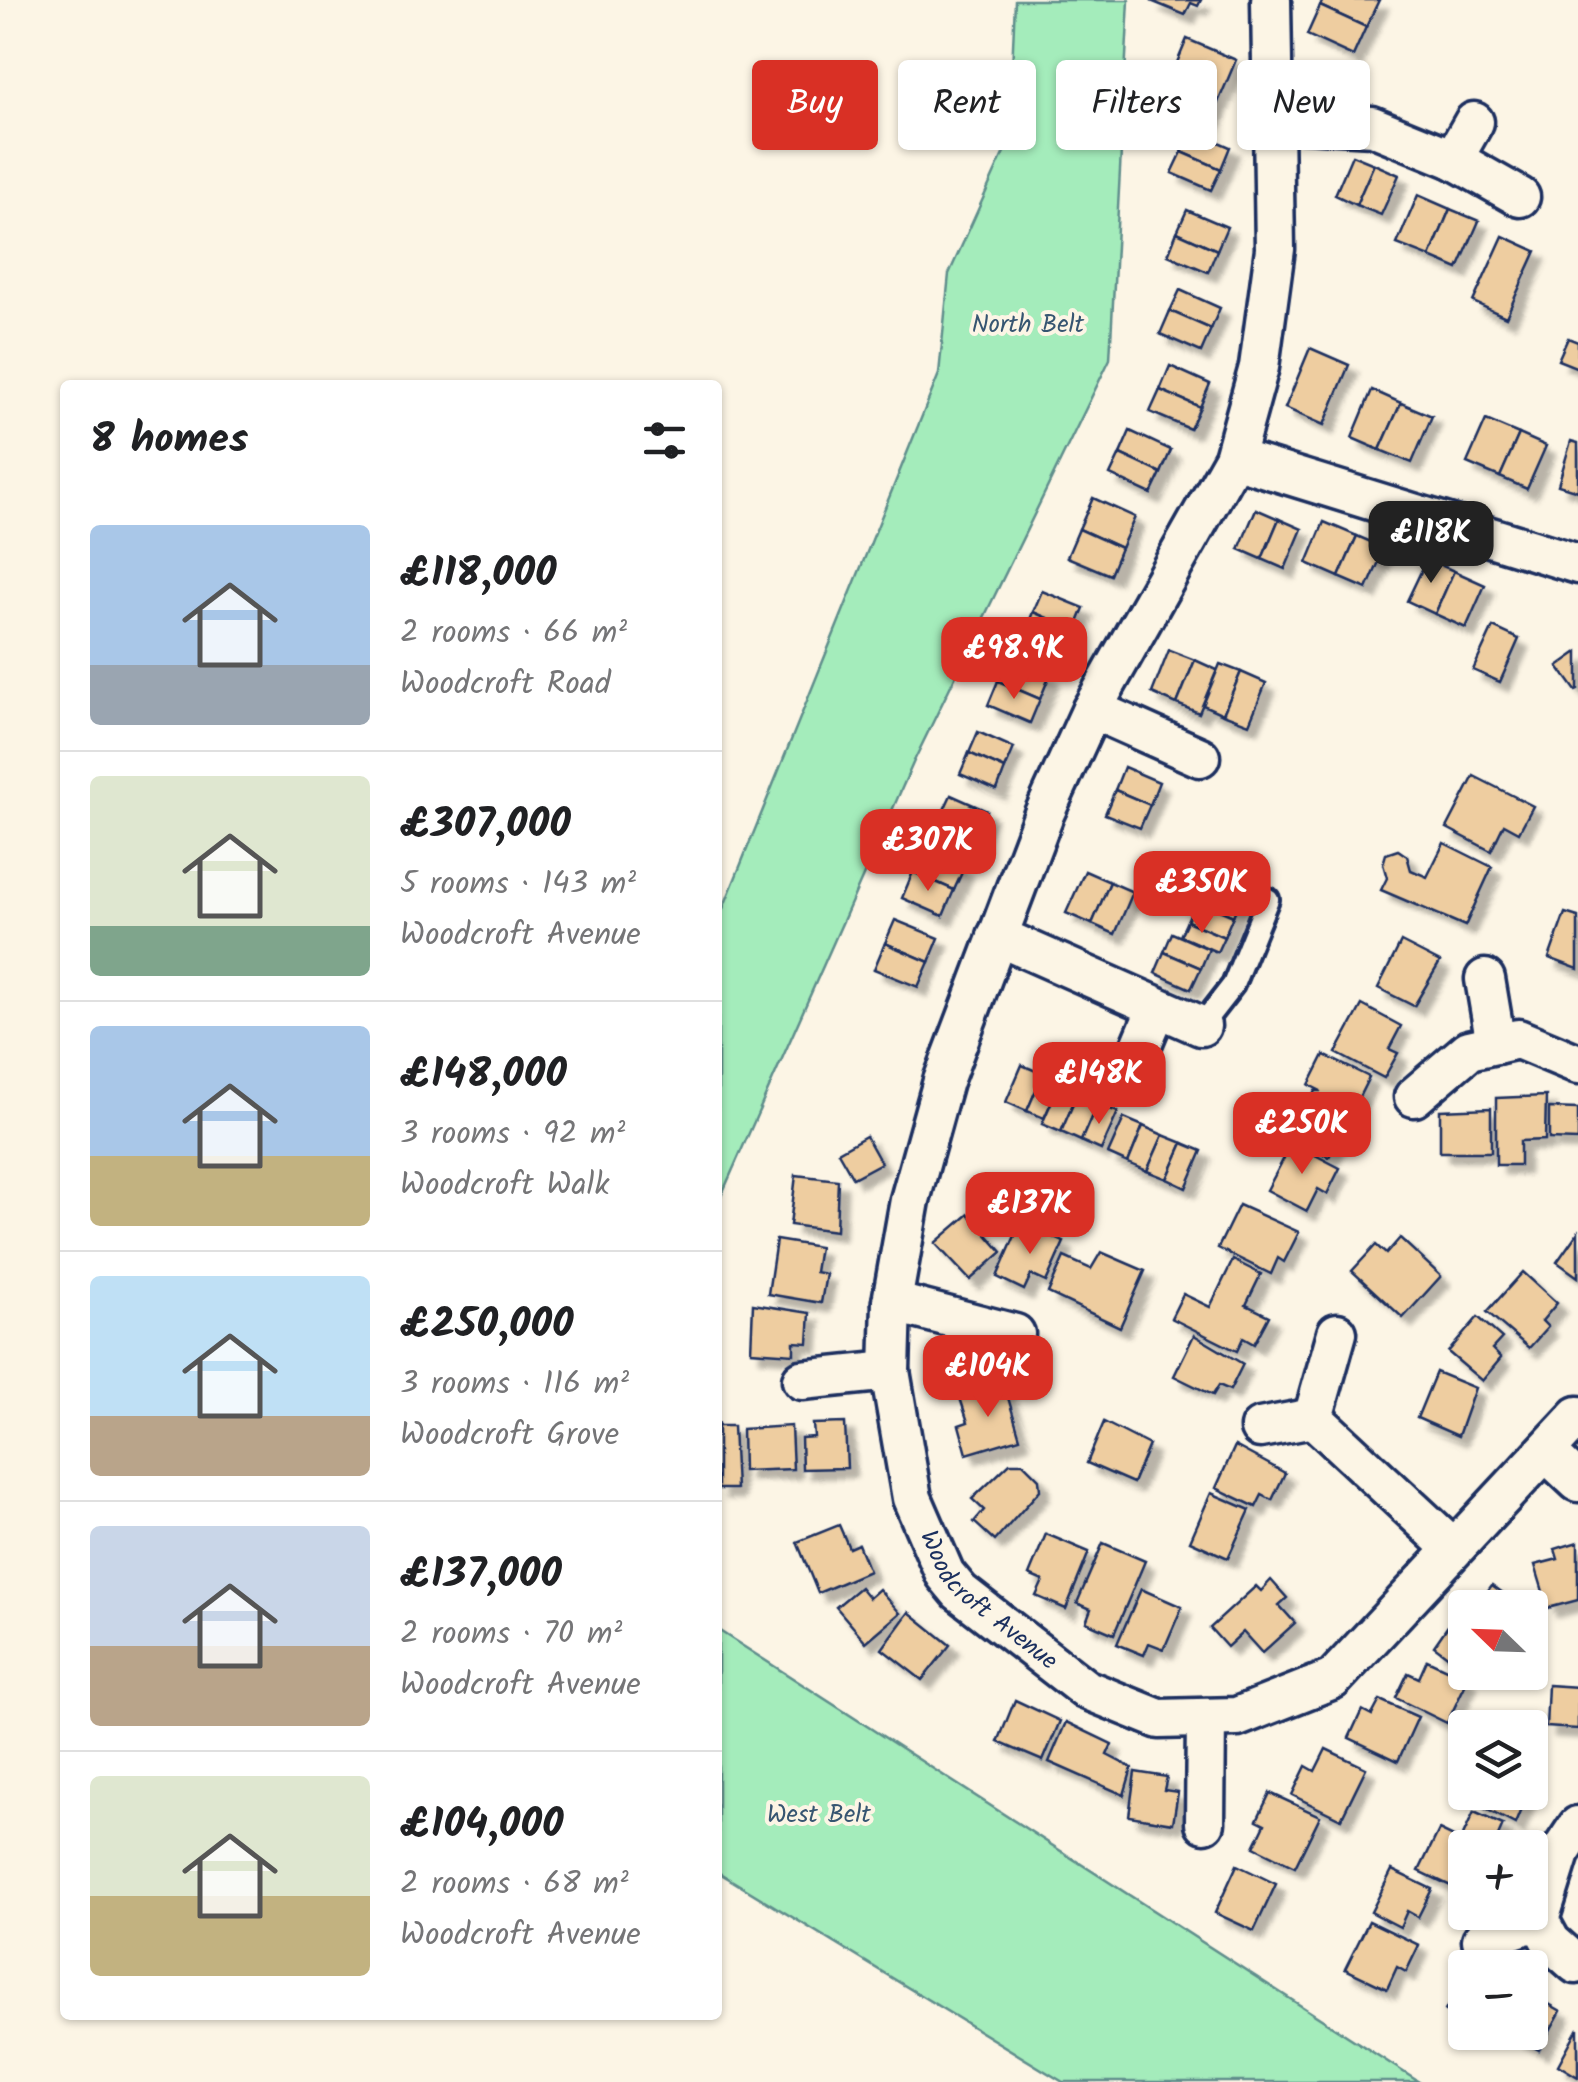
<!DOCTYPE html>
<meta charset="utf-8">
<style>
:root{--surface:#fff;--page:#f2f2f2;--text:#202124;--muted:#757577;--line:#e0e0e0;--accent:#d93025}
body{margin:0;font-family:Kalam,sans-serif;background:var(--page);color:var(--text);height:100vh;display:flex;flex-direction:column;font-size:38px;white-space:nowrap}
*{box-sizing:border-box;margin:0}
p{font-size:32px;color:var(--muted)}
.icon{flex:none;width:55px;height:55px;fill:none;stroke:currentColor;stroke-width:2;stroke-linecap:round;stroke-linejoin:round}
.map{position:relative;flex:1;overflow:hidden}
.side{position:absolute;left:60px;top:380px;width:662px;height:1640px;display:flex;flex-direction:column;background:var(--surface);border-radius:10px;box-shadow:0 2px 8px #0004}
.side>*{flex:none}
.banner{position:absolute;left:752px;top:60px;width:675px;height:90px;display:flex;gap:20px}
.needle{width:65px;rotate:293deg}
.controls{position:absolute;left:1448px;top:1590px;display:grid;gap:20px}
.controls a{display:grid;place-items:center;width:100px;height:100px;border-radius:10px;background:var(--surface);box-shadow:0 2px 8px #0004;font-size:50px}
.price{position:absolute;translate:-50% -85px;padding:0 22px;border-radius:20px;background:var(--accent);color:#fff;font-size:32px;line-height:65px;filter:drop-shadow(0 2px 5px #0008)}
.price::after{content:'';position:absolute;left:50%;top:60px;width:30px;height:22px;margin-left:-15px;background:inherit;clip-path:polygon(0 0,100% 0,50% 100%)}
.price.selected{background:#222;color:#fff}
ul{padding:0;list-style:none}
li{display:flex;align-items:center;gap:30px;height:250px;padding:0 30px}
li+li{border-top:2px solid var(--line)}
li span{display:grid;place-items:center;flex:none;width:280px;height:200px;border-radius:10px;color:#555}
li>.icon{margin-inline-start:auto}
span .icon{width:120px;height:120px;fill:#fffc;stroke-width:1}
li b{font-size:42px}
h2{display:flex;justify-content:space-between;align-items:center;height:120px;padding:0 30px;font-size:42px}
.chip{padding:0 35px;border-radius:10px;background:var(--surface);box-shadow:0 2px 8px #0004;font-size:35px;line-height:90px}
.chip.selected{background:var(--accent);color:#fff}
.map>svg:first-child{display:block}
</style>
<div class="map">
<svg width="1578" height="2082" viewBox="0 0 1578 2082">
<defs>
<filter id="shadow"><feDropShadow dx="9" dy="9" stdDeviation="2.5" flood-color="#0004"/></filter>
</defs>
<rect width="100%" height="100%" fill="#fcf5e5"/>
<filter id="ink" filterUnits="userSpaceOnUse"><feTurbulence type="fractalNoise" baseFrequency=".01" numOctaves="2"/><feDisplacementMap in="SourceGraphic" scale="20" xChannelSelector="R" yChannelSelector="G"/><feConvolveMatrix kernelMatrix="1 2 1 2 8 2 1 2 1" color-interpolation-filters="sRGB"/></filter>
<g filter="url(#ink)">
<g fill="#a4ecbb" stroke="#608e8c" stroke-width="2.5">
<polygon points="1015,0 1129,0 1110,359 914,761 718,1203 718,921 939,374 949,274 1009,141"/>
<polygon points="718,1630 1419,2082 1063,2082 718,1872"/>
</g>
<g fill="#eecda0" stroke="#1b2f5e" stroke-width="2.5" filter="url(#shadow)">
<polygon points="1201,0 1198,6 1191,3 1185,15 1151,1"/>
<polygon points="1323,0 1379,0 1366,27 1320,6"/>
<polygon points="1320,6 1366,27 1353,56 1307,35"/>
<polygon points="1187,39 1236,60 1211,119 1162,98"/>
<polygon points="1191,130 1230,147 1221,169 1182,152"/>
<polygon points="1182,152 1221,169 1211,190 1172,173"/>
<polygon points="1352,155 1374,164 1356,205 1335,195"/>
<polygon points="1374,164 1399,175 1381,215 1356,205"/>
<polygon points="1418,195 1450,209 1430,257 1397,244"/>
<polygon points="1450,209 1479,221 1458,269 1430,257"/>
<polygon points="1187,210 1227,227 1217,250 1177,232"/>
<polygon points="1177,232 1217,250 1208,272 1168,255"/>
<polygon points="1503,236 1536,251 1506,317 1473,302"/>
<polygon points="1180,290 1220,308 1211,329 1170,311"/>
<polygon points="1170,311 1211,329 1201,352 1160,334"/>
<polygon points="1568,338 1578,342 1578,368 1558,360"/>
<polygon points="1310,348 1349,365 1324,425 1285,408"/>
<polygon points="1170,366 1210,384 1200,407 1160,390"/>
<polygon points="1160,390 1200,407 1190,429 1150,412"/>
<polygon points="1372,390 1401,403 1380,450 1352,438"/>
<polygon points="1401,403 1432,416 1412,463 1380,450"/>
<polygon points="1486,420 1519,434 1500,477 1467,463"/>
<polygon points="1130,431 1171,450 1161,473 1120,454"/>
<polygon points="1519,434 1546,446 1527,489 1500,477"/>
<polygon points="1571,441 1578,443 1578,491 1558,485"/>
<polygon points="1120,454 1161,473 1151,494 1110,475"/>
<polygon points="1093,498 1135,517 1121,548 1079,529"/>
<polygon points="1256,509 1279,519 1262,559 1239,549"/>
<polygon points="1279,519 1302,529 1285,569 1262,559"/>
<polygon points="1324,522 1357,536 1339,577 1307,563"/>
<polygon points="1079,529 1121,548 1110,575 1067,557"/>
<polygon points="1357,536 1385,548 1367,589 1339,577"/>
<polygon points="1427,559 1454,571 1435,614 1407,601"/>
<polygon points="1454,571 1485,585 1466,628 1435,614"/>
<polygon points="1042,591 1084,608 1075,630 1033,612"/>
<polygon points="1033,612 1075,630 1065,654 1023,637"/>
<polygon points="1493,627 1519,639 1500,682 1473,670"/>
<polygon points="1169,650 1195,660 1177,704 1152,693"/>
<polygon points="1578,652 1578,690 1576,691 1558,666"/>
<polygon points="1009,657 1050,675 1040,699 998,681"/>
<polygon points="1195,660 1217,670 1199,713 1177,704"/>
<polygon points="1220,664 1241,672 1223,714 1203,705"/>
<polygon points="1241,672 1266,683 1249,724 1223,714"/>
<polygon points="998,681 1040,699 1030,723 988,705"/>
<polygon points="978,732 1014,748 1005,769 969,753"/>
<polygon points="969,753 1005,769 997,790 960,774"/>
<polygon points="1124,767 1159,782 1150,805 1115,790"/>
<polygon points="1474,776 1533,806 1519,832 1504,824 1491,851 1447,828"/>
<polygon points="1115,790 1150,805 1140,828 1105,814"/>
<polygon points="951,795 987,811 979,830 942,814"/>
<polygon points="942,814 979,830 970,850 933,834"/>
<polygon points="1444,843 1492,867 1465,926 1381,890 1387,878 1383,864 1386,854 1398,850 1407,856 1411,870 1427,877"/>
<polygon points="922,850 964,868 954,890 913,872"/>
<polygon points="1085,871 1110,882 1092,924 1066,913"/>
<polygon points="913,872 954,890 943,916 902,898"/>
<polygon points="1204,881 1241,897 1233,916 1196,900"/>
<polygon points="1110,882 1133,892 1115,934 1092,924"/>
<polygon points="1196,900 1233,916 1224,937 1187,921"/>
<polygon points="1565,913 1578,917 1578,969 1549,958"/>
<polygon points="895,920 939,938 929,962 885,943"/>
<polygon points="1187,921 1224,937 1217,952 1180,936"/>
<polygon points="1172,933 1209,949 1201,968 1164,952"/>
<polygon points="1401,942 1440,962 1414,1006 1378,988"/>
<polygon points="885,943 929,962 918,987 874,969"/>
<polygon points="1164,952 1201,968 1191,989 1155,973"/>
<polygon points="1362,1005 1401,1026 1389,1049 1398,1053 1384,1078 1336,1053"/>
<polygon points="1324,1055 1369,1077 1329,1157 1291,1138 1315,1091 1321,1091 1309,1085"/>
<polygon points="1022,1065 1043,1074 1027,1111 1006,1102"/>
<polygon points="1043,1074 1061,1082 1044,1118 1027,1111"/>
<polygon points="1058,1087 1077,1095 1061,1132 1042,1124"/>
<polygon points="1077,1095 1097,1104 1081,1141 1061,1132"/>
<polygon points="1546,1096 1545,1140 1520,1141 1520,1165 1496,1165 1496,1098"/>
<polygon points="1097,1104 1118,1112 1101,1150 1081,1141"/>
<polygon points="1491,1108 1491,1152 1440,1152 1440,1110"/>
<polygon points="1549,1108 1578,1109 1578,1140 1549,1139"/>
<polygon points="1124,1118 1143,1126 1128,1163 1108,1154"/>
<polygon points="1143,1126 1163,1135 1147,1171 1128,1163"/>
<polygon points="1163,1135 1183,1143 1167,1179 1147,1171"/>
<polygon points="866,1136 881,1163 853,1178 838,1152"/>
<polygon points="1183,1143 1202,1151 1186,1188 1167,1179"/>
<polygon points="1292,1143 1340,1168 1327,1194 1318,1189 1307,1211 1267,1190"/>
<polygon points="796,1175 838,1180 836,1231 790,1225"/>
<polygon points="1239,1205 1299,1232 1284,1262 1278,1258 1271,1274 1218,1248"/>
<polygon points="969,1214 1002,1252 970,1280 935,1243"/>
<polygon points="1021,1222 1064,1242 1046,1282 1031,1275 1024,1290 997,1277"/>
<polygon points="1578,1232 1578,1277 1557,1262"/>
<polygon points="1400,1238 1441,1276 1403,1318 1352,1271 1376,1245 1386,1254"/>
<polygon points="776,1240 819,1247 815,1272 826,1274 821,1303 768,1294"/>
<polygon points="1101,1252 1145,1271 1120,1327 1048,1293 1064,1257 1091,1269"/>
<polygon points="1233,1260 1261,1274 1246,1305 1269,1316 1254,1344 1243,1338 1237,1351 1171,1318 1183,1294 1210,1307"/>
<polygon points="1523,1272 1557,1303 1542,1321 1548,1327 1529,1348 1487,1312"/>
<polygon points="753,1304 810,1313 808,1343 794,1342 794,1354 751,1351"/>
<polygon points="1478,1317 1502,1338 1492,1349 1501,1358 1482,1381 1448,1352"/>
<polygon points="1194,1335 1243,1364 1230,1390 1219,1385 1213,1395 1174,1376"/>
<polygon points="1436,1372 1475,1388 1458,1436 1417,1418"/>
<polygon points="1004,1384 1020,1438 967,1454 959,1425 968,1422 960,1398"/>
<polygon points="718,1422 718,1426 733,1426 736,1489 718,1489"/>
<polygon points="1104,1422 1149,1445 1133,1483 1087,1463"/>
<polygon points="845,1423 847,1468 802,1469 801,1438 814,1437 813,1424"/>
<polygon points="791,1426 793,1469 743,1471 742,1429"/>
<polygon points="1235,1446 1285,1473 1272,1500 1262,1495 1256,1507 1216,1488"/>
<polygon points="1010,1463 1023,1463 1039,1479 1040,1490 995,1541 974,1522 984,1510 972,1499"/>
<polygon points="1211,1493 1250,1510 1228,1558 1190,1541"/>
<polygon points="839,1525 849,1548 858,1544 869,1571 818,1593 797,1542"/>
<polygon points="1046,1534 1089,1552 1066,1609 1036,1596 1043,1581 1029,1575"/>
<polygon points="1578,1542 1578,1600 1548,1608 1535,1565 1558,1559 1555,1549"/>
<polygon points="1103,1543 1145,1561 1114,1634 1086,1622 1091,1609 1077,1603"/>
<polygon points="1271,1580 1287,1598 1279,1605 1295,1623 1262,1653 1243,1632 1227,1647 1210,1628 1256,1586 1261,1591"/>
<polygon points="1492,1585 1518,1604 1515,1608 1475,1608"/>
<polygon points="860,1587 869,1598 879,1589 900,1613 866,1642 836,1607"/>
<polygon points="1141,1589 1182,1607 1164,1649 1149,1643 1144,1655 1117,1644"/>
<polygon points="1463,1604 1467,1608 1465,1669 1434,1646"/>
<polygon points="909,1612 950,1645 922,1680 882,1649"/>
<polygon points="1427,1660 1468,1679 1447,1723 1396,1698 1408,1673 1419,1678"/>
<polygon points="1548,1685 1578,1687 1578,1729 1546,1727"/>
<polygon points="1015,1700 1060,1721 1043,1761 998,1742"/>
<polygon points="1380,1700 1418,1717 1398,1761 1349,1738 1362,1710 1372,1715"/>
<polygon points="1066,1722 1112,1744 1107,1755 1132,1768 1124,1795 1049,1762"/>
<polygon points="1326,1749 1366,1768 1341,1819 1292,1795 1306,1766 1315,1771"/>
<polygon points="1135,1772 1167,1777 1164,1790 1178,1792 1173,1823 1129,1816"/>
<polygon points="1482,1792 1528,1792 1515,1824 1476,1804"/>
<polygon points="1270,1793 1320,1816 1295,1867 1254,1847 1265,1824 1257,1820"/>
<polygon points="1474,1812 1503,1825 1493,1848 1461,1840"/>
<polygon points="1439,1830 1466,1843 1460,1857 1465,1859 1465,1872 1457,1889 1419,1871"/>
<polygon points="1237,1865 1276,1884 1254,1931 1215,1913"/>
<polygon points="1392,1870 1432,1889 1418,1917 1407,1911 1400,1927 1371,1912"/>
<polygon points="1369,1921 1419,1945 1406,1972 1397,1967 1387,1989 1345,1969"/>
<polygon points="1465,1973 1465,2021 1445,2011"/>
<polygon points="1533,1995 1561,2011 1539,2050 1507,2032 1530,2032"/>
<polygon points="1578,2028 1578,2077 1558,2065"/>
</g>
<g fill="none" stroke-linecap="round" stroke-linejoin="round">
<defs>
<polyline id="lane" points="1201,1026 1233,985 1268,899"/>
<g id="street">
<path id="s1" d="M 1271,0 L 1275,249 L 1259,367 L 1234,458 L 1092,709 L 1044,814 L 943,1081 L 910,1200 L 892,1302 L 890,1371 L 912,1498 L 945,1574 L 960,1592 L 1085,1689 L 1159,1719 L 1237,1717 L 1333,1679 L 1578,1416"/>
<polyline points="1273,120 1372,126 1453,159 1520,197"/>
<polyline points="1453,159 1474,122"/>
<polyline points="1234,458 1578,564"/>
<polyline points="1092,709 1200,757"/>
<polyline points="997,936 1201,1026"/>
<polyline points="1485,979 1496,1044"/>
<polyline points="1131,1070 1157,1008"/>
<polyline points="1414,1097 1469,1050 1518,1039 1578,1064"/>
<polyline points="892,1302 1015,1334"/>
<polyline points="1337,1333 1313,1418 1453,1548"/>
<polyline points="802,1380 890,1371"/>
<polyline points="1260,1428 1313,1418"/>
<polyline points="1546,1452 1578,1482"/>
<polyline points="1205,1823 1206,1718"/>
<polyline points="1482,1940 1539,1920"/>
<polyline points="1576,1964 1551,1942 1539,1920 1560,1853 1578,1826"/>
</g>
</defs>
<use href="#lane" stroke="#1b2f5e" stroke-width="28"/>
<use href="#street" stroke="#1b2f5e" stroke-width="45"/>
<use href="#lane" stroke="#fcf5e5" stroke-width="20"/>
<use href="#street" stroke="#fcf5e5" stroke-width="38"/>
</g>
</g>
<g text-anchor="middle" dominant-baseline="central" stroke-width="8" stroke-linejoin="round" paint-order="stroke">
<g font-size="25" fill="#365571" stroke="#fcf5e5">
<text x="1028" y="325">North Belt</text>
<text x="819" y="1815">West Belt</text>
</g>
<g font-size="25" fill="#1b2f5e" stroke="#fcf5e5">
<text stroke="none"><textPath href="#s1" startOffset="1708">Woodcroft Avenue</textPath></text>
</g>
</g>
</svg>
<div class="controls">
<a><svg class="needle" viewBox="-14 -14 28 28"><path d="M0-13l5 13h-10z" fill="#e53935"/><path d="M0 13l5-13h-10z" fill="#757577"/></svg></a>
<a><svg class="icon" aria-label="layers" viewBox="0 0 24 24"><path d="M12 4l9 5-9 5-9-5zM3 14l9 5 9-5"/></svg></a>
<a>+</a>
<a>−</a>
</div>
<b class="price selected" style="left:1431px;top:586px">£118K</b>
<b class="price" style="left:1014px;top:702px">£98.9K</b>
<b class="price" style="left:928px;top:894px">£307K</b>
<b class="price" style="left:1202px;top:936px">£350K</b>
<b class="price" style="left:1099px;top:1127px">£148K</b>
<b class="price" style="left:1302px;top:1177px">£250K</b>
<b class="price" style="left:1030px;top:1257px">£137K</b>
<b class="price" style="left:988px;top:1420px">£104K</b>
<div class="banner">
<a class="chip selected">Buy</a>
<a class="chip">Rent</a>
<a class="chip">Filters</a>
<a class="chip">New</a>
</div>
<section class="side">
<h2>8 homes<svg class="icon" aria-label="filters" viewBox="0 0 24 24"><path d="M4 7h16M4 17h16"/><circle cx="9" cy="7" r="2"/><circle cx="15" cy="17" r="2"/></svg></h2>
<ul>
<li><span style="background:linear-gradient(#a9c7e8 70%,#9aa5b1 0)"><svg class="icon" aria-label="home" viewBox="0 0 24 24"><path d="M3 11l9-7 9 7M6 9v11h12V9"/></svg></span><div><b>£118,000</b><p>2 rooms · 66 m²</p><p>Woodcroft Road</p></div></li>
<li><span style="background:linear-gradient(#dfe7d0 75%,#7fa58c 0)"><svg class="icon" aria-label="home" viewBox="0 0 24 24"><path d="M3 11l9-7 9 7M6 9v11h12V9"/></svg></span><div><b>£307,000</b><p>5 rooms · 143 m²</p><p>Woodcroft Avenue</p></div></li>
<li><span style="background:linear-gradient(#a9c7e8 65%,#c2b280 0)"><svg class="icon" aria-label="home" viewBox="0 0 24 24"><path d="M3 11l9-7 9 7M6 9v11h12V9"/></svg></span><div><b>£148,000</b><p>3 rooms · 92 m²</p><p>Woodcroft Walk</p></div></li>
<li><span style="background:linear-gradient(#bfe0f5 70%,#b9a48a 0)"><svg class="icon" aria-label="home" viewBox="0 0 24 24"><path d="M3 11l9-7 9 7M6 9v11h12V9"/></svg></span><div><b>£250,000</b><p>3 rooms · 116 m²</p><p>Woodcroft Grove</p></div></li>
<li><span style="background:linear-gradient(#c9d6e8 60%,#b9a48a 0)"><svg class="icon" aria-label="home" viewBox="0 0 24 24"><path d="M3 11l9-7 9 7M6 9v11h12V9"/></svg></span><div><b>£137,000</b><p>2 rooms · 70 m²</p><p>Woodcroft Avenue</p></div></li>
<li><span style="background:linear-gradient(#dfe7d0 60%,#c2b280 0)"><svg class="icon" aria-label="home" viewBox="0 0 24 24"><path d="M3 11l9-7 9 7M6 9v11h12V9"/></svg></span><div><b>£104,000</b><p>2 rooms · 68 m²</p><p>Woodcroft Avenue</p></div></li>
</ul>
</section>
</div>
